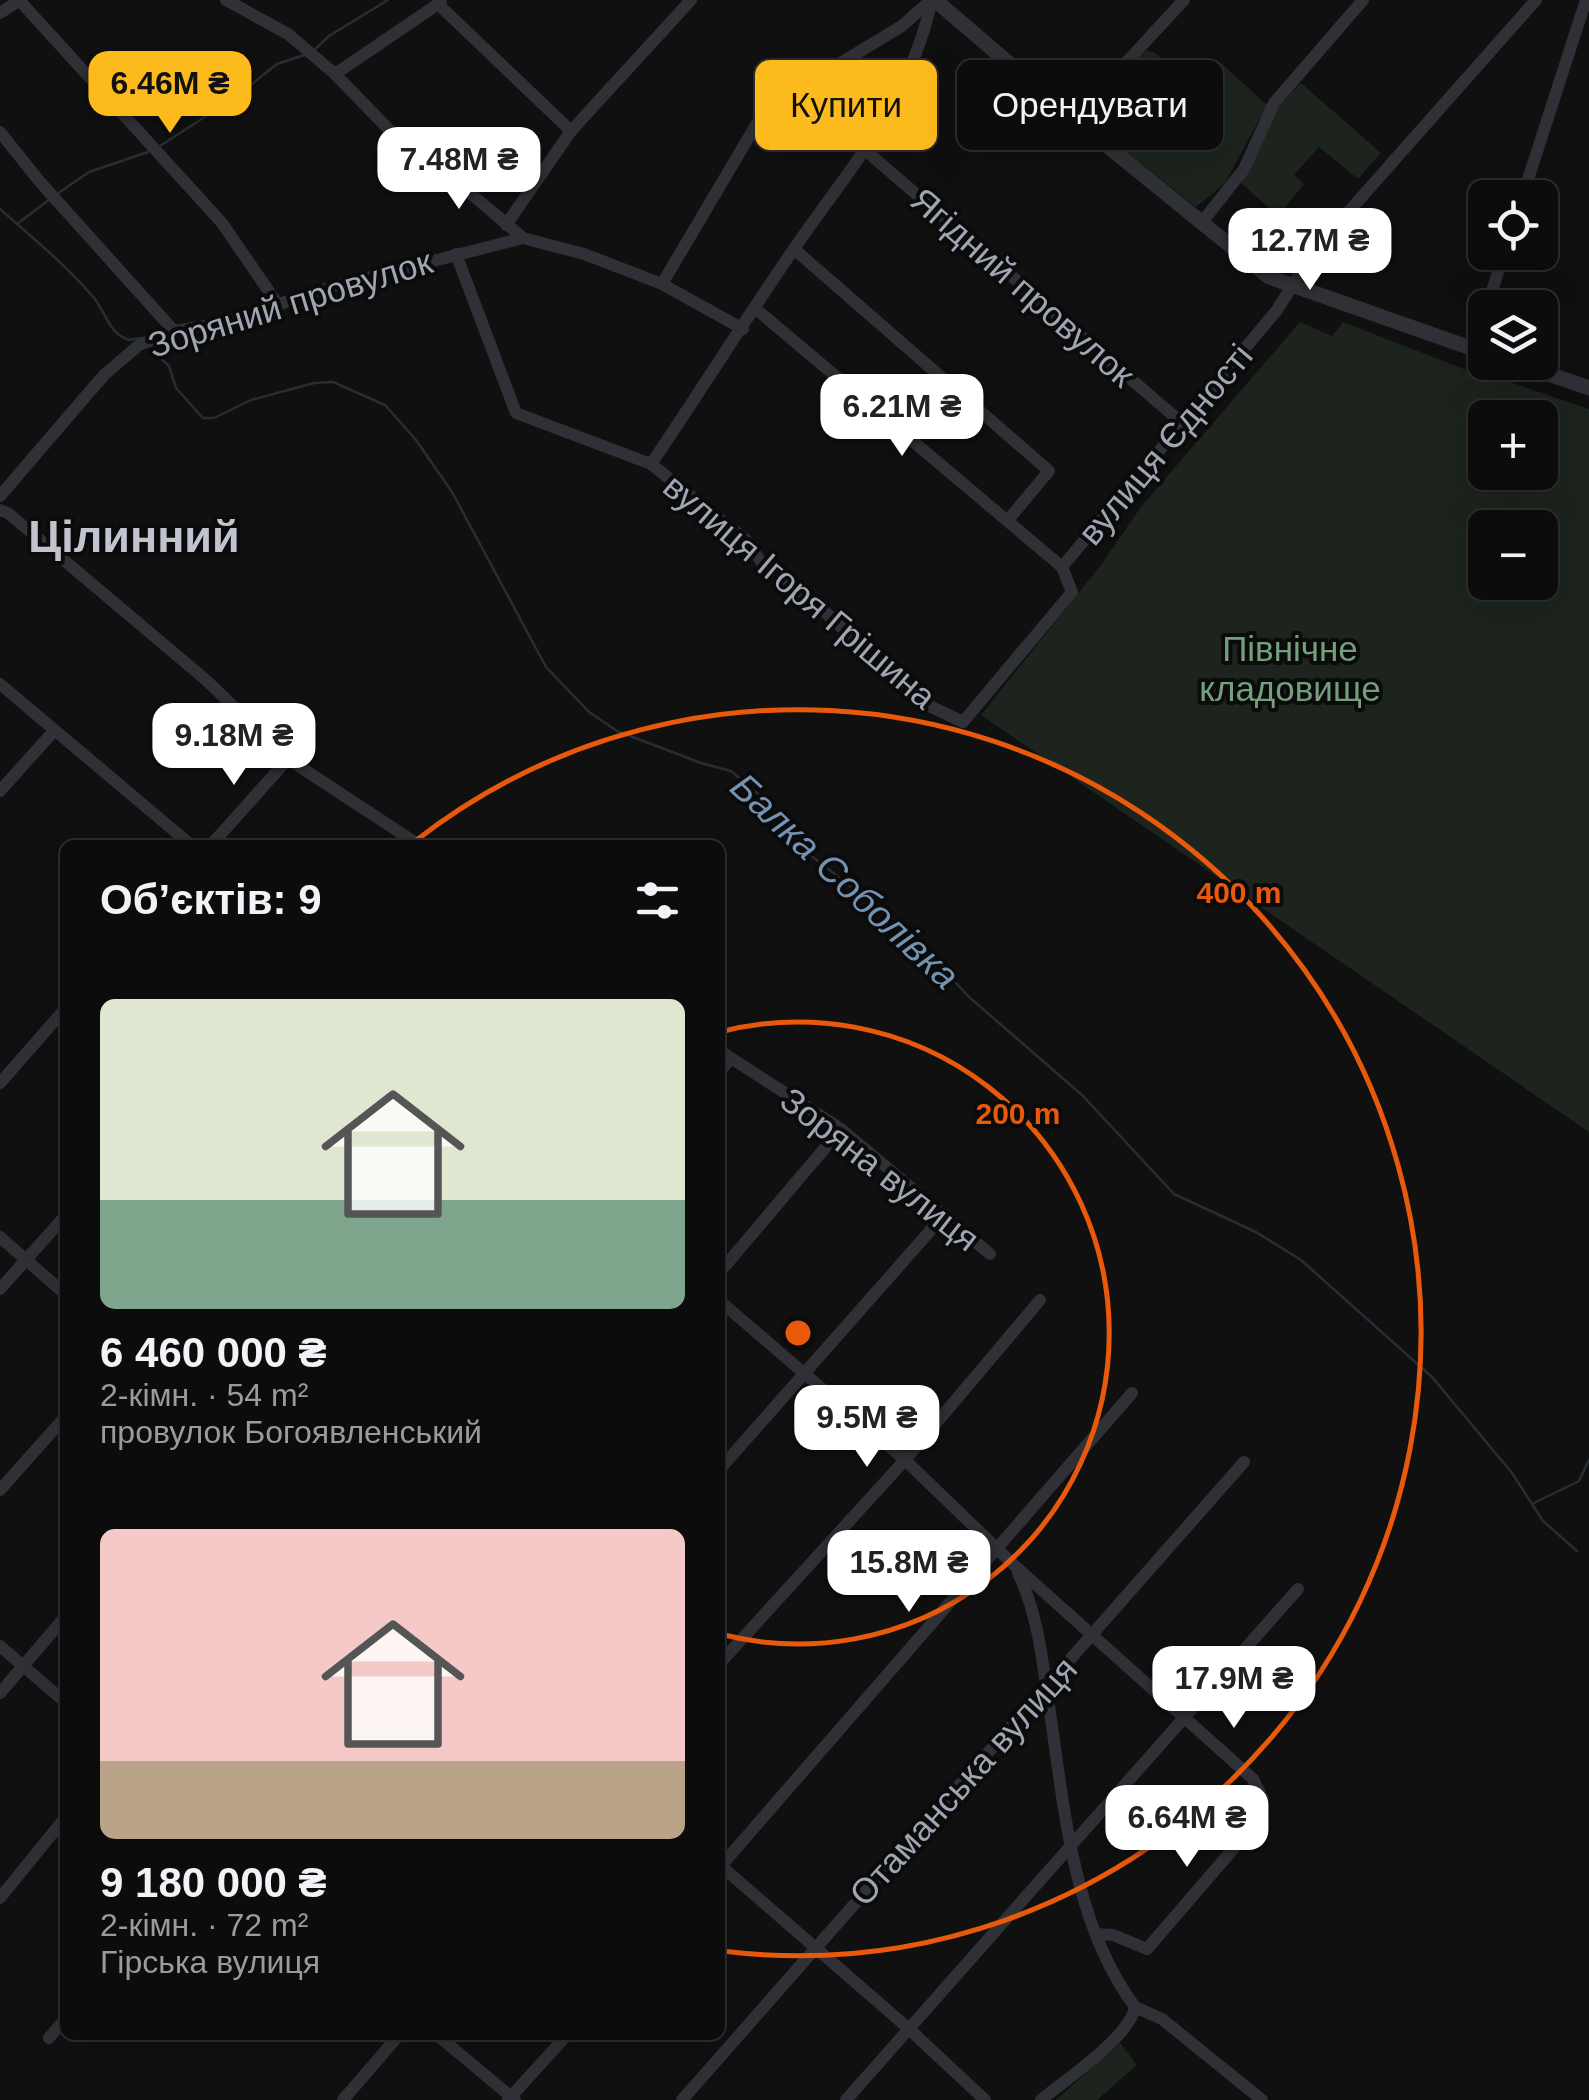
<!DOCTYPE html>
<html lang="uk">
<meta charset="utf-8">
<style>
:root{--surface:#0c0c0d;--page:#1a1a1b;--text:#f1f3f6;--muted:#9a9b9d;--line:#2c2c2e;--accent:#fcba1d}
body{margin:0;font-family:Helvetica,sans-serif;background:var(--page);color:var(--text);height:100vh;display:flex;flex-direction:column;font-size:38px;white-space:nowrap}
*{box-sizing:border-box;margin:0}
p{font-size:32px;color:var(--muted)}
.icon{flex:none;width:55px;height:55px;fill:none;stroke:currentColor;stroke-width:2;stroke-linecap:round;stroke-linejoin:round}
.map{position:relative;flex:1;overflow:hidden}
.panel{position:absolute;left:60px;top:840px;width:665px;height:1200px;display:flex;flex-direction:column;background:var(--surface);border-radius:15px;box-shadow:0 10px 40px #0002,0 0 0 2px var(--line)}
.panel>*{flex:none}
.banner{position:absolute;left:755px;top:60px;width:682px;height:90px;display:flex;gap:20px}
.tools{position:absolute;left:1468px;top:180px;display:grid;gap:20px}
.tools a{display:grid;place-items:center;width:90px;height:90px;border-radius:15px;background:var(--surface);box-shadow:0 10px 40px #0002,0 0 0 2px var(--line);font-size:50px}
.price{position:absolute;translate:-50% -85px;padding:0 22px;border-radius:20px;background:#fff;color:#222;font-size:32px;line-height:65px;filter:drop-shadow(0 2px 5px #0008)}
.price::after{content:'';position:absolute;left:50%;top:60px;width:30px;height:22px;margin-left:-15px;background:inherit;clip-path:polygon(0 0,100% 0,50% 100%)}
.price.selected{background:var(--accent);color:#111}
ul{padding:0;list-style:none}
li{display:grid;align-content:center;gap:20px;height:530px;padding:0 40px}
li span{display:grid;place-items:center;height:310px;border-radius:15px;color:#555}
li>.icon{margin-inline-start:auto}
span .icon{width:180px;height:180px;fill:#fffc;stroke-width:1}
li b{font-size:42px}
h2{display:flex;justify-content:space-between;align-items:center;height:120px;padding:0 40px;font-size:42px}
.tag{padding:0 35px;border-radius:15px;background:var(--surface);box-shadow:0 10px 40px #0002,0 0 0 2px var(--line);font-size:35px;line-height:90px}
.tag.selected{background:var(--accent);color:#111}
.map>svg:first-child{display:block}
</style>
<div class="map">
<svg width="1589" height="2100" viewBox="0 0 1589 2100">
<rect width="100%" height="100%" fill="#101011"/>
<g fill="#1c241d" fill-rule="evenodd">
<polygon points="1146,50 1155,53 1195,88 1221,63 1267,105 1225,183 1196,207 1119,146 1116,123 1132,108 1117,95 1102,111 1092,109"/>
<polygon points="1301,83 1381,153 1358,179 1319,147 1294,175 1304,184 1278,216 1241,183 1277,108"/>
<path d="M 1300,322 L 1332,336 L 1343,322 L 1474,373 L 1480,372 L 1589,409 L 1589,1132 L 981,715 L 1101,565 L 1141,507 ZM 1485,418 L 1540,418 L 1540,472 L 1485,472 ZM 1485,528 L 1540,528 L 1540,582 L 1485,582 Z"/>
<polygon points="1120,2043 1137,2065 1097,2100 1056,2100"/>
</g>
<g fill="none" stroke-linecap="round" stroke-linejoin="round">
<g stroke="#262e35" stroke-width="2.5">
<polyline points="315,49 329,36 388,0"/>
<polyline points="160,146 234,98 277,64 304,55"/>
<polyline points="57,194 89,172 148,152"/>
<path d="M 0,209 C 33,238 66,265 94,298 C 106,313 109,334 129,340 L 141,338"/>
<polyline points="17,224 50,199"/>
<polyline points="151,344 155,353 169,366 176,388 203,418 214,418 251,400 314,383 333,382 385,405 416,440 452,492 546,667 589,712 617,731 701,763 731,771 769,803 805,851 908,931 969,997 1082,1095 1174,1194 1256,1232 1301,1260 1432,1377 1512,1473 1543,1521 1577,1551"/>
<polyline points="1534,1503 1579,1481 1589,1460"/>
</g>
<g stroke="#303136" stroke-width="12">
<polyline points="19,0 222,223 279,306"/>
<polyline points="226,0 288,34 335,74 401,142 476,198 523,238 584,254 662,284 743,329"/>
<polyline points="439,5 571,131"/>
<polyline points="0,13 20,0"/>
<polyline points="335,74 441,2"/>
<polyline points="1074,119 1184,0"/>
<polyline points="0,132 40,182 174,331"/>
<polyline points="865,150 1182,423"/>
<polyline points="1522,198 1586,0"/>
<polyline points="1203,221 1244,169 1274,103 1363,0"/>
<polyline points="506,225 571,131 691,0"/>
<polyline points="794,249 1049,471 1008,520"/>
<polyline points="456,254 516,413 651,464 746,540 762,563 824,611 921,702 963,722 1072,592 1062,567 756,309"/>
<polyline points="662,284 766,108 902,26 931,0"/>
<polyline points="1487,308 1504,252"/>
<path d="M 651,464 C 700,392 746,318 796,246 C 855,161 908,105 932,0"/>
<polyline points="0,496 104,375 139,345 174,331 217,324 332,287 523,238"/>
<polyline points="0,510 8,513 206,680 288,759 419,845"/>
<polyline points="1062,567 1277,310 1313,252 1536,0"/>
<polyline points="0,684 191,845"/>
<polyline points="0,791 54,731"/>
<polyline points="211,845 288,759"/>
<polyline points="720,1051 841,1129 990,1254"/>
<polyline points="720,1071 731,1058"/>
<polyline points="0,1083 65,1009"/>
<polyline points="0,1237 65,1294"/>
<polyline points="720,1272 841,1129"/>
<polyline points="0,1289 65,1216"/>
<polyline points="720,1301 905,1460 1015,1566 1253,1779 1263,1799 1259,1819 1147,1949 1113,1935 1096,1934"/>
<polyline points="720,1469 945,1214"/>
<polyline points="0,1490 65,1417"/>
<path d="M 1018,1573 C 1037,1612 1042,1656 1048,1699 C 1064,1802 1071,1921 1135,2007"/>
<polyline points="0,1646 65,1702"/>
<polyline points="720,1663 905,1460 1040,1300"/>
<polyline points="0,1693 65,1617"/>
<polyline points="720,1865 908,2028 985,2100"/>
<polyline points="720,1867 1132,1393"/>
<polyline points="0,1898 65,1818"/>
<polyline points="1135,2007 1162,2019 1262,2100"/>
<polyline points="437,2035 515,2100"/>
<polyline points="49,2038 65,2019"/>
<polyline points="343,2100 399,2035"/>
<polyline points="508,2100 567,2035"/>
<polyline points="682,2100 1244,1462"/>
<polyline points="846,2100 1298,1589"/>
<path d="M 1041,2100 C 1065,2080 1130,2037 1135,2007"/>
</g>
<g stroke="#303136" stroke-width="15">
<polyline points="935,0 1074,119 1269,277 1485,353"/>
<polyline points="1514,362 1589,388"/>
</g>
</g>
<g fill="none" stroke="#e8590c" stroke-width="5">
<path d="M720 1032A311 311 0 1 1 720 1634"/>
<path d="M414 842A623 623 0 1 1 722 1951"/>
</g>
<g text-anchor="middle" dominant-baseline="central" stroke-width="8" stroke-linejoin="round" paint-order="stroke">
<g font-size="35" fill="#a0a5b3" stroke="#0b0b0c">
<text transform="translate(1023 287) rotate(41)">Ягідний провулок</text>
<text transform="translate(290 303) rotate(-17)">Зоряний провулок</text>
<text transform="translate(1165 444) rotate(-50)">вулиця Єдності</text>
<text transform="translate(800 591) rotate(40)">вулиця Ігоря Грішина</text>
<text transform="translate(880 1169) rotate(38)">Зоряна вулиця</text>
<text transform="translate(963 1781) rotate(-48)">Отаманська вулиця</text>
</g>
<g font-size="35" fill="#759f7a" stroke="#0b0b0c">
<text x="1290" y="648">Північне<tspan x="1290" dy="40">кладовище</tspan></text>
</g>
<g font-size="38" font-style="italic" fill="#7492b1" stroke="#0b0b0c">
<text transform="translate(845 881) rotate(43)">Балка Соболівка</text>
</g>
<g font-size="45" font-weight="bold" fill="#c1c4cf" stroke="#0b0b0c">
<text x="134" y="536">Цілинний</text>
</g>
</g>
<circle cx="798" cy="1333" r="15" fill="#e8590c" stroke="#0b0b0c" stroke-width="5"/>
<g font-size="30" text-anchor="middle" font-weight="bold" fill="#e8590c" stroke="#0b0b0c" stroke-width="8" stroke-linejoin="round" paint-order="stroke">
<text x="1239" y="903">400 m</text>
<text x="1018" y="1124">200 m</text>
</g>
</svg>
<div class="tools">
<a><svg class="icon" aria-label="locate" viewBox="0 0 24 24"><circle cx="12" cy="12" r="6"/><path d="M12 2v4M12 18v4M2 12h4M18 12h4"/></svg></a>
<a><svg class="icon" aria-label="layers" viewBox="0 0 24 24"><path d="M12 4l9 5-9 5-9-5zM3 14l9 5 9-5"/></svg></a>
<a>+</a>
<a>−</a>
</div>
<b class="price selected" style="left:170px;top:136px">6.46M ₴</b>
<b class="price" style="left:459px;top:212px">7.48M ₴</b>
<b class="price" style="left:1310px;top:293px">12.7M ₴</b>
<b class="price" style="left:902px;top:459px">6.21M ₴</b>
<b class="price" style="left:234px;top:788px">9.18M ₴</b>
<b class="price" style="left:867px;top:1470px">9.5M ₴</b>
<b class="price" style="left:909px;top:1615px">15.8M ₴</b>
<b class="price" style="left:1234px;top:1731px">17.9M ₴</b>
<b class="price" style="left:1187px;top:1870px">6.64M ₴</b>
<div class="banner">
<a class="tag selected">Купити</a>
<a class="tag">Орендувати</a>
</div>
<section class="panel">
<h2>Об’єктів: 9<svg class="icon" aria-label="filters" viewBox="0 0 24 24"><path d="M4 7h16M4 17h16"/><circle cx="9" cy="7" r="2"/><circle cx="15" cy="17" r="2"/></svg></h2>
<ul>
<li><span style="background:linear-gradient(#dfe7d0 65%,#7fa58c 0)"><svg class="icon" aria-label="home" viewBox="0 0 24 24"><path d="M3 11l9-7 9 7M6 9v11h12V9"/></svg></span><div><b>6 460 000 ₴</b><p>2-кімн. · 54 m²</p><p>провулок Богоявленський</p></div></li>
<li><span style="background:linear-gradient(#f6c9c9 75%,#b9a48a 0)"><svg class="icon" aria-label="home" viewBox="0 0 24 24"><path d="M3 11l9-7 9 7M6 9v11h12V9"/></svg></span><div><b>9 180 000 ₴</b><p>2-кімн. · 72 m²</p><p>Гірська вулиця</p></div></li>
</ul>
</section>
</div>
